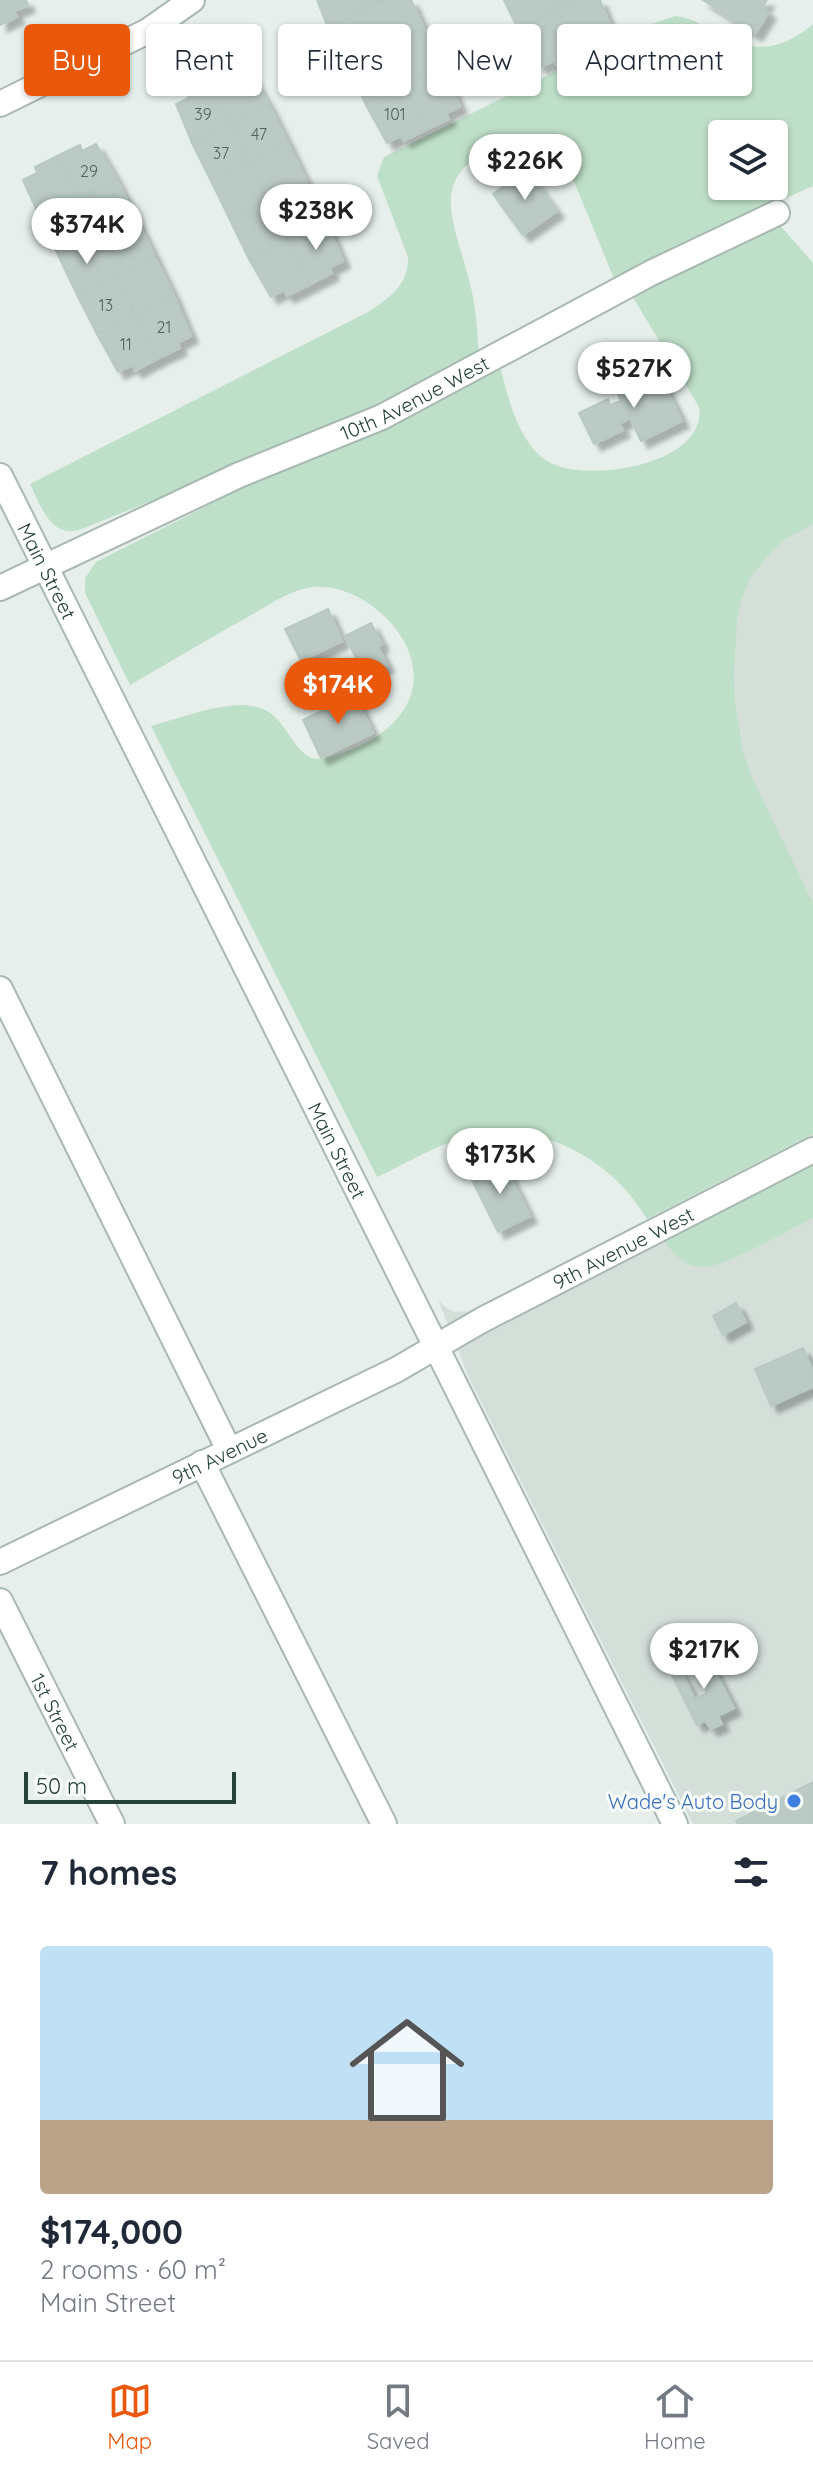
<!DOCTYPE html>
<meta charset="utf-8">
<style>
:root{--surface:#fff;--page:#f6f6f7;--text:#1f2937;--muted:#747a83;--line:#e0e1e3;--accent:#ea580c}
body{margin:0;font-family:Quicksand,sans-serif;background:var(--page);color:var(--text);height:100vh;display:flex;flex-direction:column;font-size:30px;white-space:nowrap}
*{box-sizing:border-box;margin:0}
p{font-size:26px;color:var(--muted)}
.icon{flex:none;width:44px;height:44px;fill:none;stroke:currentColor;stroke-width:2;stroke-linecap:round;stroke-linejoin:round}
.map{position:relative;height:1824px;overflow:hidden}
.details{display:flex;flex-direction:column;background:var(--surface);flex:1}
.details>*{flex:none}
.banner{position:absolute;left:24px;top:24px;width:766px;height:72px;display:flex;gap:16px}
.tools{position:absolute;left:708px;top:120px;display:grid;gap:16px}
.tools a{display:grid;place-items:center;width:80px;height:80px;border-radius:8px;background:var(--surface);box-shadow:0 2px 6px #0004;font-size:40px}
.scale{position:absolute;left:24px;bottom:20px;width:212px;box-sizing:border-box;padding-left:8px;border:4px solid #24423a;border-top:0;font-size:22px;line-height:28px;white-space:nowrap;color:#24423a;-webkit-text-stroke:6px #f7fbf9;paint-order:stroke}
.price{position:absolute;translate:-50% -68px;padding:0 18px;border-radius:28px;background:#fff;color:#222;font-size:26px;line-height:52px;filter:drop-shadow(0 2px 4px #0008)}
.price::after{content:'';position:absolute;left:50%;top:48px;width:24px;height:18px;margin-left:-12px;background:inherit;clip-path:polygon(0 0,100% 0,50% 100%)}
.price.selected{background:var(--accent);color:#fff}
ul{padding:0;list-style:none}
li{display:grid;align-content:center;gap:16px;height:424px;padding:0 40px}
li span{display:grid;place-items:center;height:248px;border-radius:8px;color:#555}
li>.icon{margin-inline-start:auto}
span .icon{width:144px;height:144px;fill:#fffc;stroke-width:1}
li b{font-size:34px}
h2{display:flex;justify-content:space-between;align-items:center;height:96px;padding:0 40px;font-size:34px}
.tag{padding:0 28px;border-radius:8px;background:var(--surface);box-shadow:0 2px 6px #0004;font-size:28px;line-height:72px}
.tag.selected{background:var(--accent);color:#fff}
.menu{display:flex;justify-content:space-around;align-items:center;height:112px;border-top:2px solid var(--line);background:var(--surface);font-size:22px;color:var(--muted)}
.menu a{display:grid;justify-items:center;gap:4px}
.menu .selected{color:var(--accent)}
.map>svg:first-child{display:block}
</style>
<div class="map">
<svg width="813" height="1824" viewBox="0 0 813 1824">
<defs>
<filter id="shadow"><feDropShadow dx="7" dy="7" stdDeviation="2" flood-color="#0004"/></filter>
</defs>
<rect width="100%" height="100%" fill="#e6efeb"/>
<g fill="#d4dfda">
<polygon points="813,512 813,1023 608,613"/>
<polygon points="813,1134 813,1824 693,1824 468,1376 438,1299 445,1307 455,1312 470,1311"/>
</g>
<g fill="#bfe0c8" fill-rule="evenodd">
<path d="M 675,16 C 694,18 705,27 721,36 C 754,54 785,49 813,24 L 813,186 L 723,226 L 615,281 L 561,150 C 548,135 535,130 517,137 C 426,173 449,205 469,280 C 476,304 477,329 479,354 L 366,414 L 82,529 C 51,540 41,506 30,484 L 368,312 C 389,298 409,285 408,257 L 377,176 L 384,157 L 651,24 ZM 722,134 L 774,134 L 774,186 L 722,186 Z"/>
<path d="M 778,223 L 813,263 L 813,524 L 784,540 L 772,551 L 750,578 L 742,598 L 737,619 L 734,674 L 735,704 L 743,752 L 752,777 L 813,903 L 813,1134 L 647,1219 C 610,1156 535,1117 462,1138 C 433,1147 405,1164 377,1177 L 151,726 C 182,718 234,696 263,709 C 289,719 297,767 325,758 C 360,749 402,729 412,691 C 425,638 362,582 312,587 C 289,590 266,607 246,618 C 207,640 169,662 130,685 L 85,593 L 85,578 L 96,562 L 268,475 L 500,366 C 508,397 517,438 544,459 C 580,486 708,466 699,407 L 631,294 Z"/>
<path d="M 813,1165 L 813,1218 C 790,1229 721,1271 698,1267 C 683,1265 673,1253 664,1241 Z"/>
</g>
<g fill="#bbcac4" stroke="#b8c9c2" stroke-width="2" filter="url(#shadow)">
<polygon points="0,0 26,0 28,5 14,11 17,17 0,25"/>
<polygon points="317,0 362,0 367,9 328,28"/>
<polygon points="362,0 385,0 367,9"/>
<polygon points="385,0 411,0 424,28 385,47 367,9"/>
<polygon points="504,0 552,0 557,10 518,29"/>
<polygon points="552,0 578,0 557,10"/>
<polygon points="578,0 600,0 613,32 599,38 602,44 579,55 557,10"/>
<polygon points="703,0 767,0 762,8 769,12 755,34"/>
<polygon points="367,9 385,47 347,66 328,28"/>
<polygon points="557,10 579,55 557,66 554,61 540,67 518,29"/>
<polygon points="424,28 443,66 405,85 385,47"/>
<polygon points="385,47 405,85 366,105 347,66"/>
<polygon points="443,66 460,107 446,113 449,119 426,130 405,85"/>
<polygon points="248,69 269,105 231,124 209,81 232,70 235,75"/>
<polygon points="209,81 231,124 192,143 176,104 189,98 187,92"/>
<polygon points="405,85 426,130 404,141 401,136 387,143 366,105"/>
<polygon points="269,105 288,143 250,162 231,124"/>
<polygon points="231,124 250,162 211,181 192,143"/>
<polygon points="288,143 307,182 268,201 250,162"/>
<polygon points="96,144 117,180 79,199 57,156 80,145 82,151"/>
<polygon points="57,156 79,199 40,218 23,180 37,173 35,167"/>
<polygon points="250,162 268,201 230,220 211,181"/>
<polygon points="527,170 557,211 523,235 493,194"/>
<polygon points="117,180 136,218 97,237 79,199"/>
<polygon points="307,182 326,221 288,240 268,201"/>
<polygon points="79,199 97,237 59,257 40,218"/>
<polygon points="268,201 288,240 249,259 230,220"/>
<polygon points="136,218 155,257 116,276 97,237"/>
<polygon points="326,221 343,261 329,268 332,273 309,285 288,240"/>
<polygon points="97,237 116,276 77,295 59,257"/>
<polygon points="288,240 309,285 287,296 284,290 271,297 249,259"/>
<polygon points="155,257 174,296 135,315 116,276"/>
<polygon points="116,276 135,315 97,334 77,295"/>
<polygon points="174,296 191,336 177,343 180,348 157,359 135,315"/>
<polygon points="135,315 157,359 135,371 132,365 118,372 97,334"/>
<polygon points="649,373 651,377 659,374 682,421 641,441 630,418 619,424 623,430 594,444 579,413 608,399 610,405 621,401 616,389"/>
<polygon points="328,609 342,641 301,661 285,629"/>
<polygon points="371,623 382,644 378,647 387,665 365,676 345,636"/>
<polygon points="355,695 373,733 321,758 303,720"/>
<polygon points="502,1160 530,1216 498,1232 470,1176"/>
<polygon points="736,1303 746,1322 723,1335 713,1316"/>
<polygon points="803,1348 813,1371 813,1387 771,1406 755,1369"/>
<polygon points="701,1644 734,1708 718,1716 722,1724 711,1729 705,1721 697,1725 671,1673 680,1669 695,1699 707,1693 687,1650"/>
<polygon points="813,1782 813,1824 738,1824 736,1821"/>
</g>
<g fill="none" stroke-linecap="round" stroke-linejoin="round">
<defs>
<g id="minor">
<polyline points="0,104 148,31 192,0"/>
<path id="s1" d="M 0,476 L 675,1824"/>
<path id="s2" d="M 0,588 L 239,475 L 382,417 L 651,273 L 777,213"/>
<polyline points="0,989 229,1450"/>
<polyline points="202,1463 384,1824"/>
<path id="s3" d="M 0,1562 L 396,1370 L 482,1320 L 813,1150"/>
<path id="s4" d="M 0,1601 L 112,1824"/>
</g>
</defs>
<use href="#minor" stroke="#a8b8b2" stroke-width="28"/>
<use href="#minor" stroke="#fff" stroke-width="24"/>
</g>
<circle fill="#3f7fe0" stroke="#f7fbf9" stroke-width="3" cx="794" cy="1801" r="8"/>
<g text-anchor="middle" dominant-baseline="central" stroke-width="6" stroke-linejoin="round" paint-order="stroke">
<g font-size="16" fill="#4a645c">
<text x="203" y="114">39</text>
<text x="395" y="114">101</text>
<text x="259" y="134">47</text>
<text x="221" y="153">37</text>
<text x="89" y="171">29</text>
<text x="106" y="305">13</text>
<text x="164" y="327">21</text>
<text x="126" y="344">11</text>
</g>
<g font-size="20" fill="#24423a" stroke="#f7fbf9">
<text stroke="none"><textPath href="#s2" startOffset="456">10th Avenue West</textPath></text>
<text stroke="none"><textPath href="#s1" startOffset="106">Main Street</textPath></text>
<text stroke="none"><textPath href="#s1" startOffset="754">Main Street</textPath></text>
<text stroke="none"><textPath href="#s3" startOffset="698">9th Avenue West</textPath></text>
<text stroke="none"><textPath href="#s3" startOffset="244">9th Avenue</textPath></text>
<text stroke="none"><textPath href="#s4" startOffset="124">1st Street</textPath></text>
</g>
<g font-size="20" fill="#366cbe" stroke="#f7fbf9" text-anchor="end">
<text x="778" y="1801">Wade's Auto Body</text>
</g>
</g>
</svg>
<div class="tools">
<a><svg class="icon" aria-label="layers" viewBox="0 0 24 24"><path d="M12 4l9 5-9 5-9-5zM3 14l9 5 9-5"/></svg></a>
</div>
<div class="scale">50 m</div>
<b class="price" style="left:525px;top:202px">$226K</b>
<b class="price" style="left:316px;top:252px">$238K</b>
<b class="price" style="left:87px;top:266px">$374K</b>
<b class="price" style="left:634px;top:410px">$527K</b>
<b class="price selected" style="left:338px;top:726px">$174K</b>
<b class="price" style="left:500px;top:1196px">$173K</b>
<b class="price" style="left:704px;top:1691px">$217K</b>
<div class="banner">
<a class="tag selected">Buy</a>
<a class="tag">Rent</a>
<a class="tag">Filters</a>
<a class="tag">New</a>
<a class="tag">Apartment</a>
</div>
</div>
<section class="details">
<h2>7 homes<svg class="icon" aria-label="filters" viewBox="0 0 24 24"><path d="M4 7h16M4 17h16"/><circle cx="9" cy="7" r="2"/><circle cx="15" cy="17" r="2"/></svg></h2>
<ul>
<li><span style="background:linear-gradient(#bfe0f5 70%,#b9a48a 0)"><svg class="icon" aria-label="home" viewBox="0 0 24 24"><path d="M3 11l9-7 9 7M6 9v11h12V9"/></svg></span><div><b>$174,000</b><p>2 rooms · 60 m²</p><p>Main Street</p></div></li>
</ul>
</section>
<nav class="menu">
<a class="selected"><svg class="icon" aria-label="map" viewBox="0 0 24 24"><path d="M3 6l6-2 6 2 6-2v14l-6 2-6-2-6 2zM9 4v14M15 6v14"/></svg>Map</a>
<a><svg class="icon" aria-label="saved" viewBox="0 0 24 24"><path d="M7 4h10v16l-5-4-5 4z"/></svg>Saved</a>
<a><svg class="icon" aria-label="home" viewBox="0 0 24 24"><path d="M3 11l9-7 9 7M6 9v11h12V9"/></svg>Home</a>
</nav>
